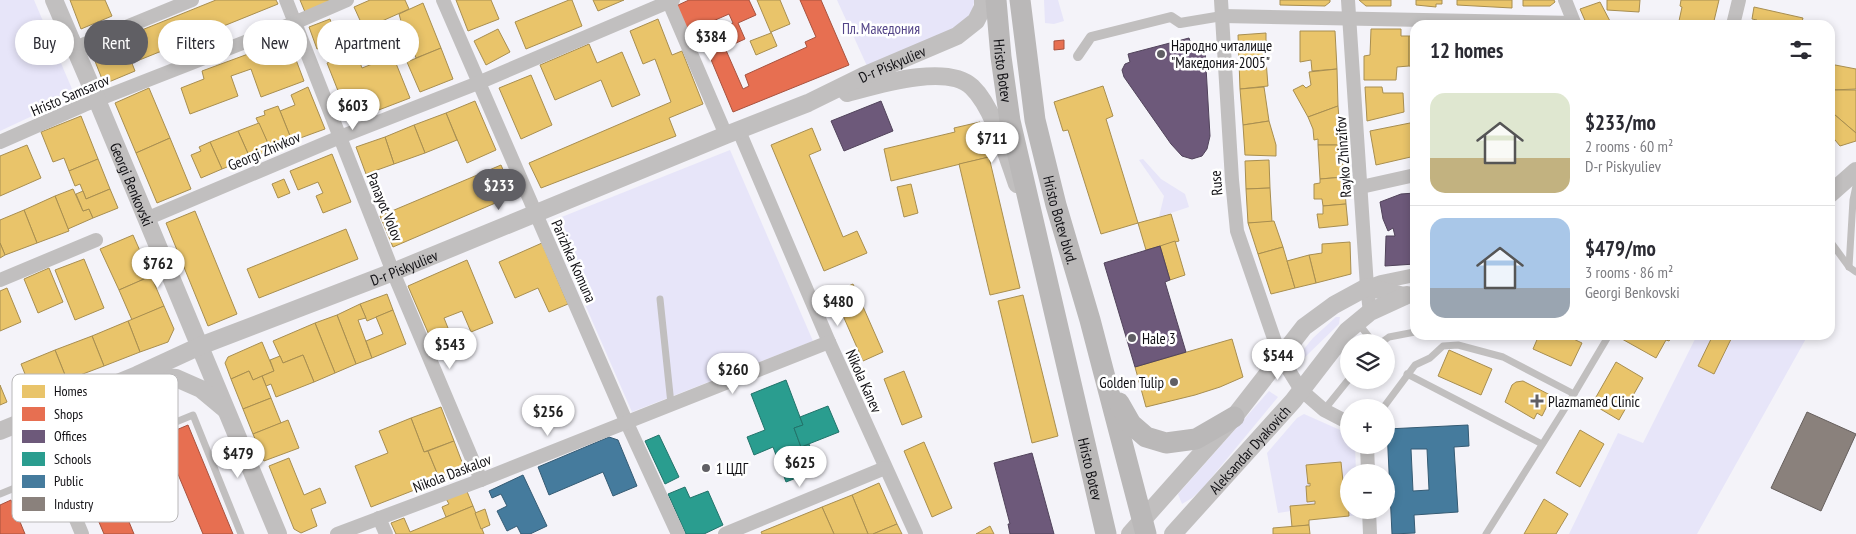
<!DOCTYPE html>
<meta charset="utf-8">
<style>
:root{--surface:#fff;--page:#f7f7f7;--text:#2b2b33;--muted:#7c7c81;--line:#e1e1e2;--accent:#605f64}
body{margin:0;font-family:"PT Sans Narrow",sans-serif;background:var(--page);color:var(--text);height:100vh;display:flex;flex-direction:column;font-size:19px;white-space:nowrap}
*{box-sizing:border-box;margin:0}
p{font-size:16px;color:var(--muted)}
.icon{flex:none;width:28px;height:28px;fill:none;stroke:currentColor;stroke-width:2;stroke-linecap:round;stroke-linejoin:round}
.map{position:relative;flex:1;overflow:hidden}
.details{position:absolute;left:1410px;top:20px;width:425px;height:320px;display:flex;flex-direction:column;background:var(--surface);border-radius:15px;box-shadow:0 2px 8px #0003}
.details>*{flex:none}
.guide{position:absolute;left:15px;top:20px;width:475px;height:45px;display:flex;gap:10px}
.tools{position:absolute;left:1340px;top:334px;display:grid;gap:10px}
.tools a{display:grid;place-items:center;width:55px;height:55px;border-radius:50%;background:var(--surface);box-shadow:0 2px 8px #0003;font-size:25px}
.price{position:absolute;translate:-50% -42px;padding:0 11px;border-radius:18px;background:#fff;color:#222;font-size:16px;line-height:32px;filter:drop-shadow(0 1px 2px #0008)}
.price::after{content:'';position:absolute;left:50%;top:30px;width:15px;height:11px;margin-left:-8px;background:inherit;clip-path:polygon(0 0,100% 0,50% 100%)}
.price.on{background:var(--accent);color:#fff}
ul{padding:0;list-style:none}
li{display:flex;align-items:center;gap:15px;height:125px;padding:0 20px}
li+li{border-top:1px solid var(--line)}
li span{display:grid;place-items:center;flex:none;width:140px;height:100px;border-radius:15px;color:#555}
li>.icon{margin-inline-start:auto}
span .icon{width:60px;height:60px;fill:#fffc;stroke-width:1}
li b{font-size:21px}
h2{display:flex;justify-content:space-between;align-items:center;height:60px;padding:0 20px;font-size:21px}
.chip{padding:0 18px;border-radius:22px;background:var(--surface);box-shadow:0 2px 8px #0003;font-size:18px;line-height:45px}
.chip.on{background:var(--accent);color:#fff}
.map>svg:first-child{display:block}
</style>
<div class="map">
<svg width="1856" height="534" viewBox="0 0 1856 534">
<rect width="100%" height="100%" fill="#f4f3f9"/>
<g fill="#e7e5f9">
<polygon points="0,0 34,0 75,96 0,131"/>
<polygon points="837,0 974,0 974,2 972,14 962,25 867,66"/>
<polygon points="1044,0 1058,0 1064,21 1054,24 1045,23"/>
<polygon points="730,150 813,341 632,412 549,222"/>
<polygon points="1143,159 1161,179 1185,194 1189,207 1159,217 1164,196 1139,160"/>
<polygon points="1336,317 1340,317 1339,324 1304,358 1299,355 1313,338"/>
<polygon points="1697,335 1808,335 1697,534 1569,534 1618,433 1643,443"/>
<polygon points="1269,391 1278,397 1202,489 1192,498 1182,504 1178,494"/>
<polygon points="1304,414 1349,434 1349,445 1355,445 1356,472 1349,472 1349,510 1358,510 1358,515 1349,516 1348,501 1345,501 1306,465 1308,483 1310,483 1310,486 1306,486 1307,501 1315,501 1315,504 1291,506 1291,511 1278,513 1267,453 1297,418"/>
</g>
<g fill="#e9c46a" stroke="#a88e50">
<polygon points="70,0 105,0 112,16 81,29"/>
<polygon points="216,0 276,0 278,4 132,63 122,38"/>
<polygon points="300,0 337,0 305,12"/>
<polygon points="370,0 405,0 409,9 364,29 354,7"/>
<polygon points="456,0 491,0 499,19 468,31"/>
<polygon points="569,0 572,0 582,26 526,49 515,22"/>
<polygon points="593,0 624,0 598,11"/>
<polygon points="757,0 780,0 790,24 771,32 777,46 756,55 750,41 771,33"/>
<polygon points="1280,0 1330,0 1330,2 1325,6 1280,5"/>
<polygon points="1359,0 1391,0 1391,6 1366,6"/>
<polygon points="1416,0 1442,0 1442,4 1436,4 1436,7 1416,5"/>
<polygon points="1457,0 1512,0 1512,8 1457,5"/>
<polygon points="1523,0 1554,0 1555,2 1550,6 1523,6"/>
<polygon points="1607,0 1640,0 1639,12 1607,10"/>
<polygon points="1681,0 1719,0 1713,25 1696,25 1679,21 1682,7 1680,6"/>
<polygon points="1600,2 1611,23 1606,25 1587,25 1580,9"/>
<polygon points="423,3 441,48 416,58 414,52 411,53 406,43 409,42 405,32 402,34 398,22 401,21 399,14"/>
<polygon points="1754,7 1803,18 1801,25 1756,25 1757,20 1752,19"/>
<polygon points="330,19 337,41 317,49 309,27"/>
<polygon points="658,19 672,55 682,51 703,104 669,118 676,136 541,188 529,163 671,102 655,59 643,64 630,31"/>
<polygon points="1676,21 1679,21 1696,25 1675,25"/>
<polygon points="498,29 510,52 486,65 474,41"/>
<polygon points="1371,29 1401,29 1401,36 1409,36 1409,66 1397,67 1396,80 1364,80 1364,56 1370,55"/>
<polygon points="1300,31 1335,31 1337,69 1312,71 1311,60 1300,62"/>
<polygon points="1266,33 1266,60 1239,61 1238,35"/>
<polygon points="287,36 304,81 261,97 251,69 231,76 238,96 190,114 181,88 204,79 202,71 259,50 258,47"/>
<polygon points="1409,36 1415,36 1415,67 1409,66"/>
<polygon points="122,38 135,71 104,84 91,51"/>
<polygon points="589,44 597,63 622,52 640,95 612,107 601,80 555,100 540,65"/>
<polygon points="441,48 453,79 420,92 407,62"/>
<polygon points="356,52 362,68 393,56 410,98 350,121 327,63"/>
<polygon points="1266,60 1268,86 1240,89 1239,61"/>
<polygon points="1830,64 1856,69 1856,89 1832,90 1832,87 1830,87"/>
<polygon points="1337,69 1338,106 1308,117 1293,90 1303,85 1306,88 1311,85 1309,72"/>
<polygon points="531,75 552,125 521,139 499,88"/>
<polygon points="1103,86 1113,116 1106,119 1138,223 1101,234 1068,130 1063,131 1054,102"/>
<polygon points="308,87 325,129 292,141 280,111 295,105 291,95"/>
<polygon points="1264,87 1269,121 1243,125 1240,89"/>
<polygon points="1365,87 1382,87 1383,93 1403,93 1404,112 1367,121"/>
<polygon points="149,88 170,138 136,153 115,103"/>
<polygon points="1834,90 1856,90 1856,133 1835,115 1830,120 1830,100"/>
<polygon points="475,101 496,150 467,163 446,113"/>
<polygon points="278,106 292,141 271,150 256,118 265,115 264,111"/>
<polygon points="1338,106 1341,145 1318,145 1318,139 1314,140 1313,129 1308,117"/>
<polygon points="446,113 457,140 425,153 414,125"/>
<polygon points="1835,115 1856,133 1856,141 1840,146 1830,134 1830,120"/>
<polygon points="81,116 98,159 69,171 64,158 53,162 41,132"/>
<polygon points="1269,121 1276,145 1276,156 1245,155 1243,125"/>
<polygon points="980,122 989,157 891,181 884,149 955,132 954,128"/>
<polygon points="1415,122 1415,156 1376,165 1370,131"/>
<polygon points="259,123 271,150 250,158 238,131"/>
<polygon points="414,125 425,153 394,164 385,137"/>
<polygon points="812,128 821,150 809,155 843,237 857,231 867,253 824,271 771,145"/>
<polygon points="238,131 250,158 222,169 210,142"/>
<polygon points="385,137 394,164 366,174 356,147"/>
<polygon points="170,138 191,189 157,203 136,153"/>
<polygon points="210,142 222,169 201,178 191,155 201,151 199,147"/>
<polygon points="27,145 41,178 0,196 0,156"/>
<polygon points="1318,145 1341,145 1344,177 1320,179"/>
<polygon points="332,154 351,202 323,213 316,196 323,193 318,182 298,190 290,171"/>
<polygon points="989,157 1020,288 990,295 959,164"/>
<polygon points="98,159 110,189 86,199 80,184 75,186 69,171"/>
<polygon points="1269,160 1270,188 1246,189 1245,161"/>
<polygon points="501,165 514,195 393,247 380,216"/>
<polygon points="1344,177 1346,204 1323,206 1322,199 1314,199 1314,184 1320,183 1320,179"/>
<polygon points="284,179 290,193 278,198 272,184"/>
<polygon points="911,184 918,213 904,217 897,187"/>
<polygon points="1270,188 1272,222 1248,223 1246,189"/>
<polygon points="73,189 83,211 89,209 93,218 68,229 55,196"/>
<polygon points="110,189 118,208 93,218 89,209 83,211 76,194 83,191 86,199"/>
<polygon points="55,196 69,231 37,243 24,210"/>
<polygon points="1346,204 1348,225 1319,228 1317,214 1323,214 1323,206"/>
<polygon points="24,210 37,243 5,255 0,243 0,220"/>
<polygon points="195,211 237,314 208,326 166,223"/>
<polygon points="1171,214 1179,241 1146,250 1138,223"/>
<polygon points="1274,221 1283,247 1258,254 1248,223"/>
<polygon points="346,229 358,259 259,298 247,269"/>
<polygon points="133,235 151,276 119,290 100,249"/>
<polygon points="1175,241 1185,275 1170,280 1160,246"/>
<polygon points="1350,242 1351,274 1316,283 1309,255 1322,253 1322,244"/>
<polygon points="0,243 5,255 0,258"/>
<polygon points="542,243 568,304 549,312 538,288 515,298 499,262"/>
<polygon points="1283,247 1295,288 1271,294 1258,254"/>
<polygon points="1309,255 1316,283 1295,288 1287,261"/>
<polygon points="84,259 104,308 75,320 55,270"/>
<polygon points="467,260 493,323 471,332 462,311 444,318 454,343 436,351 408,286"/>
<polygon points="49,268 63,302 38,313 24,279"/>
<polygon points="151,276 164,306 132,320 119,290"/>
<polygon points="853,284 883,352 863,361 833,293"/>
<polygon points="7,288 21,322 0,331 0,291"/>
<polygon points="387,294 393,310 367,321 360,304"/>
<polygon points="1023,295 1058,436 1032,443 998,301"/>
<polygon points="360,304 366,318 358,320 372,358 356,364 337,315"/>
<polygon points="164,306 174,329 168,342 140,352 128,321"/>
<polygon points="393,310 406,344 372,358 366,341 383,334 376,317"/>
<polygon points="337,315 356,364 335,373 315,323"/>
<polygon points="128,321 140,352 104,366 92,336"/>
<polygon points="315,323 335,373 314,382 303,355 283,363 273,341"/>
<polygon points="1539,335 1565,335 1582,343 1571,366 1533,349"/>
<polygon points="1624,335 1673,335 1669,341 1666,340 1656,358 1622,339"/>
<polygon points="1713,335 1733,335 1714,374 1698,366"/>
<polygon points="92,336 104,366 67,380 55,350"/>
<polygon points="1232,339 1243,377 1220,387 1195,395 1146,407 1135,367"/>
<polygon points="262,342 274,371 253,380 249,371 231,379 225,363 228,357"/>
<polygon points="55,350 67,380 33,394 21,364"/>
<polygon points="1449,350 1492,369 1481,395 1438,376"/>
<polygon points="303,355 314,382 276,397 271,384 266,386 262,376 274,371 270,360 280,356 283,363"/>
<polygon points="1616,362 1643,378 1619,420 1592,404"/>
<polygon points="249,371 253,380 262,376 271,398 243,409 231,379"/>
<polygon points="904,371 922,417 902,425 884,379"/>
<polygon points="1523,381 1552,396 1542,416 1537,413 1534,419 1505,402 1512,385 1516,382"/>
<polygon points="0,385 7,402 0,405"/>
<polygon points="271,398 281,423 253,434 243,409"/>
<polygon points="441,407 454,441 424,452 411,418"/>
<polygon points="411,418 424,452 428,451 440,480 371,507 355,466 388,453 379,431"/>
<polygon points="288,420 299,448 264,461 253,434"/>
<polygon points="1580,430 1604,444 1580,487 1556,473"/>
<polygon points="454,441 465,470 440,480 428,451"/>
<polygon points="924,442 952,508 932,517 904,451"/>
<polygon points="289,458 304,495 320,488 326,503 311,509 317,526 301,533 294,529 269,466"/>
<polygon points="1341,462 1345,501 1348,501 1349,516 1309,520 1309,525 1292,527 1290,506 1315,504 1315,501 1307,502 1306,486 1310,486 1310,483 1308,484 1306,465"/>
<polygon points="879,483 897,524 873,534 868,534 852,495"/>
<polygon points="466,489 473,506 446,517 442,507 449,504 445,497"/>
<polygon points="852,495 868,534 834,534 822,507"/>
<polygon points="1544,499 1568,514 1556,534 1524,534"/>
<polygon points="473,506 484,534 396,534 391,523 404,518 410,532"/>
<polygon points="822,507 834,534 762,534 761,532"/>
<polygon points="485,509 490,525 481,529 475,513"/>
<polygon points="897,524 902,534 873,534"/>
<polygon points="1309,525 1310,534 1273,534 1273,528"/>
<polygon points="990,526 994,534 976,534"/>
</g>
<g fill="#e76f51" stroke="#a7523f">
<polygon points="689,0 749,0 756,15 738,23 745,39 725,48 743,89 749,86 745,75 807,47 805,42 816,37 800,0 821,0 849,65 733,112 707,50 713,48 708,34 733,23 729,14 688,32 676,6"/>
<polygon points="1064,40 1064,49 1054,50 1054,41"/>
<polygon points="188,425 233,534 203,534 162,436"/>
<polygon points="103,459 134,534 104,534 77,470"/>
<polygon points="11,500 25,534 0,534 0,505"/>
</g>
<g fill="#6d597a" stroke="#51435b">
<polygon points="1189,38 1193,51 1205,50 1210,136 1207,149 1202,156 1192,159 1182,156 1171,144 1124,77 1122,70 1125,64 1130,62 1128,54"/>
<polygon points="881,101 893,131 844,151 831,121"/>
<polygon points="1415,193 1415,264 1385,266 1386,236 1395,236 1393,228 1388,231 1383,219 1380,202 1401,194"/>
<polygon points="1160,246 1170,280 1165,282 1186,352 1135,367 1104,263"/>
<polygon points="1032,453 1054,534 1010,534 1008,524 1010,524 994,463"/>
</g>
<g fill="#2a9d8f" stroke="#22736a">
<polygon points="786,380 803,425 794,428 801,447 809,444 819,469 786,482 773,447 754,455 747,437 765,430 751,394"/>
<polygon points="828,406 839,432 801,447 794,428 803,425 800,417"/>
<polygon points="659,435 679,477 665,484 645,441"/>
<polygon points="685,487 690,498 708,491 723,525 704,534 686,534 668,494"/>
</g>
<g fill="#457b9d" stroke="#355b74" fill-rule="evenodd">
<path d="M 1468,425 L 1469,446 L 1454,447 L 1458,512 L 1414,515 L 1415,533 L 1392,534 L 1387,429 ZM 1411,449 L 1427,449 L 1429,490 L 1413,491 Z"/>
<polygon points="609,437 618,440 637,486 613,496 603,472 549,495 538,467"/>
<polygon points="523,475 547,526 530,534 521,534 517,526 507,531 497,511 507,506 501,494 492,498 489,491"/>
</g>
<polygon fill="#8a817c" stroke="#665f5d" points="1807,412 1856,434 1821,511 1771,488"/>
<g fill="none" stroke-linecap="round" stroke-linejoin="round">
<g stroke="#c1bfbf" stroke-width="7">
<polyline points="1830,241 1849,267 1856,272"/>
<polyline points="1849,267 1853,200 1856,186"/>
<polyline points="660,299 671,404"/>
<polyline points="1358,323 1373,342"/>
<polyline points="1382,342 1389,337 1415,332"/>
<polyline points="1407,374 1542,444"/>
<polyline points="1383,408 1415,365 1430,358 1443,346 1458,345 1503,357 1574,394"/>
<polyline points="1324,410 1349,379"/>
<polyline points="0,494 193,415 241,534"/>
<polyline points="1486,534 1574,394 1609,335"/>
</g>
<polyline stroke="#c1bfbf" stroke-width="10" points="1078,56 1091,37 1171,17 1180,23 1222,16"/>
<g stroke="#c1bfbf" stroke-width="14">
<polyline points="286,0 393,272 481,480"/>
<polyline points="443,0 626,421 678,534"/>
<polyline points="668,0 726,135"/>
<polyline points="1221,0 1232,180 1237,231 1280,356 1301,390 1324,410 1349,423"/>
<polyline points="1348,0 1367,287 1370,312"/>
<polyline points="1565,0 1575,25"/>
<polyline points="1222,16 1574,23"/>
<polyline points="1733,25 1739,0"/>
<polyline points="75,48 192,0"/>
<polyline points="739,131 829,342 916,534"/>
<polyline points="0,142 84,105 294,23 347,0"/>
<polyline points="1361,187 1415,175"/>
<polyline points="146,219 340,137 478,83 673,0"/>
<polyline points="0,280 96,240"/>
<polyline points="1367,287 1381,282 1415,275"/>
<polyline points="1367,445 1368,472"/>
<polyline points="56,471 82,534"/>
<polyline points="1369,510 1370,534"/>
<polyline points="379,518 386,534"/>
<polyline points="337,534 481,480 829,342"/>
<polyline points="725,534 885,468"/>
</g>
<g stroke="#c1bfbf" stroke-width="18">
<path id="s1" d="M 54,0 L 97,100 L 278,534"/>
<path d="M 847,93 C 877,85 947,63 972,87 C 993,107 1007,156 1017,184"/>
<polyline points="1830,194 1856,171"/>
<polyline points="141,375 176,378 201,389 225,409"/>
<path id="s2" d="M 0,431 L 137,375 L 200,346 L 393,272 L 726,135 L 808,103 L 863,76 L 957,36 L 976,21 L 983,7 L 983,0"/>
<polyline points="1130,534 1234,417 1304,327 1334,305 1367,287 1404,296"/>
<path id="s3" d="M 1173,534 L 1293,401 L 1347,331 L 1370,312 L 1407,295"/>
</g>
<g stroke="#bab8b8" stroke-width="21">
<path id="s4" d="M 996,0 L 1001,57 L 1010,121 L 1106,534"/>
<path id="s5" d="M 1020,0 L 1035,120 L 1056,205 L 1090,320 L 1146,534"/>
<polyline points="1119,403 1131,424 1146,437 1166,443 1196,439 1234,417"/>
</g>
</g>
<g fill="#605f64" stroke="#fff" stroke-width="2">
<circle cx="1161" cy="54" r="5"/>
<circle cx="1132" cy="338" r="5"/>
<circle cx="1174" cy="382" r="5"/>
<path d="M1534.5 393.5h5v5h5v5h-5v5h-5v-5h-5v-5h5z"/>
<circle cx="706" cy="468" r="5"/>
</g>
<g text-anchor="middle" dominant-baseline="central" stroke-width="5" stroke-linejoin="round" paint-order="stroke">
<g font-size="15" fill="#544588" stroke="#fff">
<text x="881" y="28">Пл. Македония</text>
</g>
<g font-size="15" fill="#111014" stroke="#fff" text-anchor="start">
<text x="1171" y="45">Народно читалище<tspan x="1171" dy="17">"Македония-2005"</tspan></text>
<text x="1142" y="338">Hale 3</text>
<text x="1164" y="382" text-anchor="end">Golden Tulip</text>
<text x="1548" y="401">Plazmamed Clinic</text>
<text x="716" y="468">1 ЦДГ</text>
</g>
<g font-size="15" fill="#111014" stroke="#fff">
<text stroke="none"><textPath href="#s2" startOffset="965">D-r Piskyuliev</textPath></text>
<text stroke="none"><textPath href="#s4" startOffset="71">Hristo Botev</textPath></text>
<text transform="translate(70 95) rotate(-23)">Hristo Samsarov</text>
<text transform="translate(264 151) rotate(-23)">Georgi Zhivkov</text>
<text transform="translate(1343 157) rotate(-94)">Rayko Zhinzifov</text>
<text transform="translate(1216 183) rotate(-95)">Ruse</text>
<text stroke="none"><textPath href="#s1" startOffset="200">Georgi Benkovski</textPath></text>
<text transform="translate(385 207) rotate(68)">Panayot Volov</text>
<text stroke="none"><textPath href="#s5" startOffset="224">Hristo Botev blvd.</textPath></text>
<text transform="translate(574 261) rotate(66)">Parizhka Komuna</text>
<text stroke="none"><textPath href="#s2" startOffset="436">D-r Piskyuliev</textPath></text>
<text transform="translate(864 381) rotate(66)">Nikola Kanev</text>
<text stroke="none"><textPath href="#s3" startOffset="114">Aleksandar Dyakovich</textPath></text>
<text stroke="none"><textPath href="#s4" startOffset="479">Hristo Botev</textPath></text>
<text transform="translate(452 473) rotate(-21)">Nikola Daskalov</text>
</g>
</g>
<rect x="12" y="374" width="166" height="148" rx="8" fill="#fff" stroke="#b8b7b8" stroke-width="1"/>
<rect x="22" y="385" width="23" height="13" fill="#e9c46a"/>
<rect x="22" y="407" width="23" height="14" fill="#e76f51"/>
<rect x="22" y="430" width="23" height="13" fill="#6d597a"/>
<rect x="22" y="452" width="23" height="14" fill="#2a9d8f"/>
<rect x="22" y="475" width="23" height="13" fill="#457b9d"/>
<rect x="22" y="497" width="23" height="14" fill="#8a817c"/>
<g font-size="14" fill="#111014">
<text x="54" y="396">Homes</text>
<text x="54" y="419">Shops</text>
<text x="54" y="441">Offices</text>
<text x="54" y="464">Schools</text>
<text x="54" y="486">Public</text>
<text x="54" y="509">Industry</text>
</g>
</svg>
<div class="tools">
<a><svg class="icon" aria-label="layers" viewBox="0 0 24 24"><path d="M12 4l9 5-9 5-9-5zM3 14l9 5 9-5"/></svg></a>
<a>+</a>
<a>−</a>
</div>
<b class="price" style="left:711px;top:62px">$384</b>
<b class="price" style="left:353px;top:131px">$603</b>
<b class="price" style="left:992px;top:164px">$711</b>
<b class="price on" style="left:499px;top:211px">$233</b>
<b class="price" style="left:158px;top:289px">$762</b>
<b class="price" style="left:838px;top:327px">$480</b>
<b class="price" style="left:450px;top:370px">$543</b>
<b class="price" style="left:1278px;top:381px">$544</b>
<b class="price" style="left:733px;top:395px">$260</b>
<b class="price" style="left:548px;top:437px">$256</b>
<b class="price" style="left:238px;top:479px">$479</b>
<b class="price" style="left:800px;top:488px">$625</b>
<div class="guide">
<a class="chip">Buy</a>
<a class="chip on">Rent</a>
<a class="chip">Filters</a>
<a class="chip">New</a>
<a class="chip">Apartment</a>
</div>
<section class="details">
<h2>12 homes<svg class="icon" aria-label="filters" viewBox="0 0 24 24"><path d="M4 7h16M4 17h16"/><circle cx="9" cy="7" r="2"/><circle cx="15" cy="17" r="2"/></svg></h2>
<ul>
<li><span style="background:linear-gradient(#dfe7d0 65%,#c2b280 0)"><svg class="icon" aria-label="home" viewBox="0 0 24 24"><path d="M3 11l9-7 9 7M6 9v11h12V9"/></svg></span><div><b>$233/mo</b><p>2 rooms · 60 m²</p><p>D-r Piskyuliev</p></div></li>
<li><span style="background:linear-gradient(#a9c7e8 70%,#9aa5b1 0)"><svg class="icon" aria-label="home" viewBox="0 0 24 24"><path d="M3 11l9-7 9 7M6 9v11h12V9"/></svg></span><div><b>$479/mo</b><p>3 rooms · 86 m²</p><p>Georgi Benkovski</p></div></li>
</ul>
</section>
</div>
